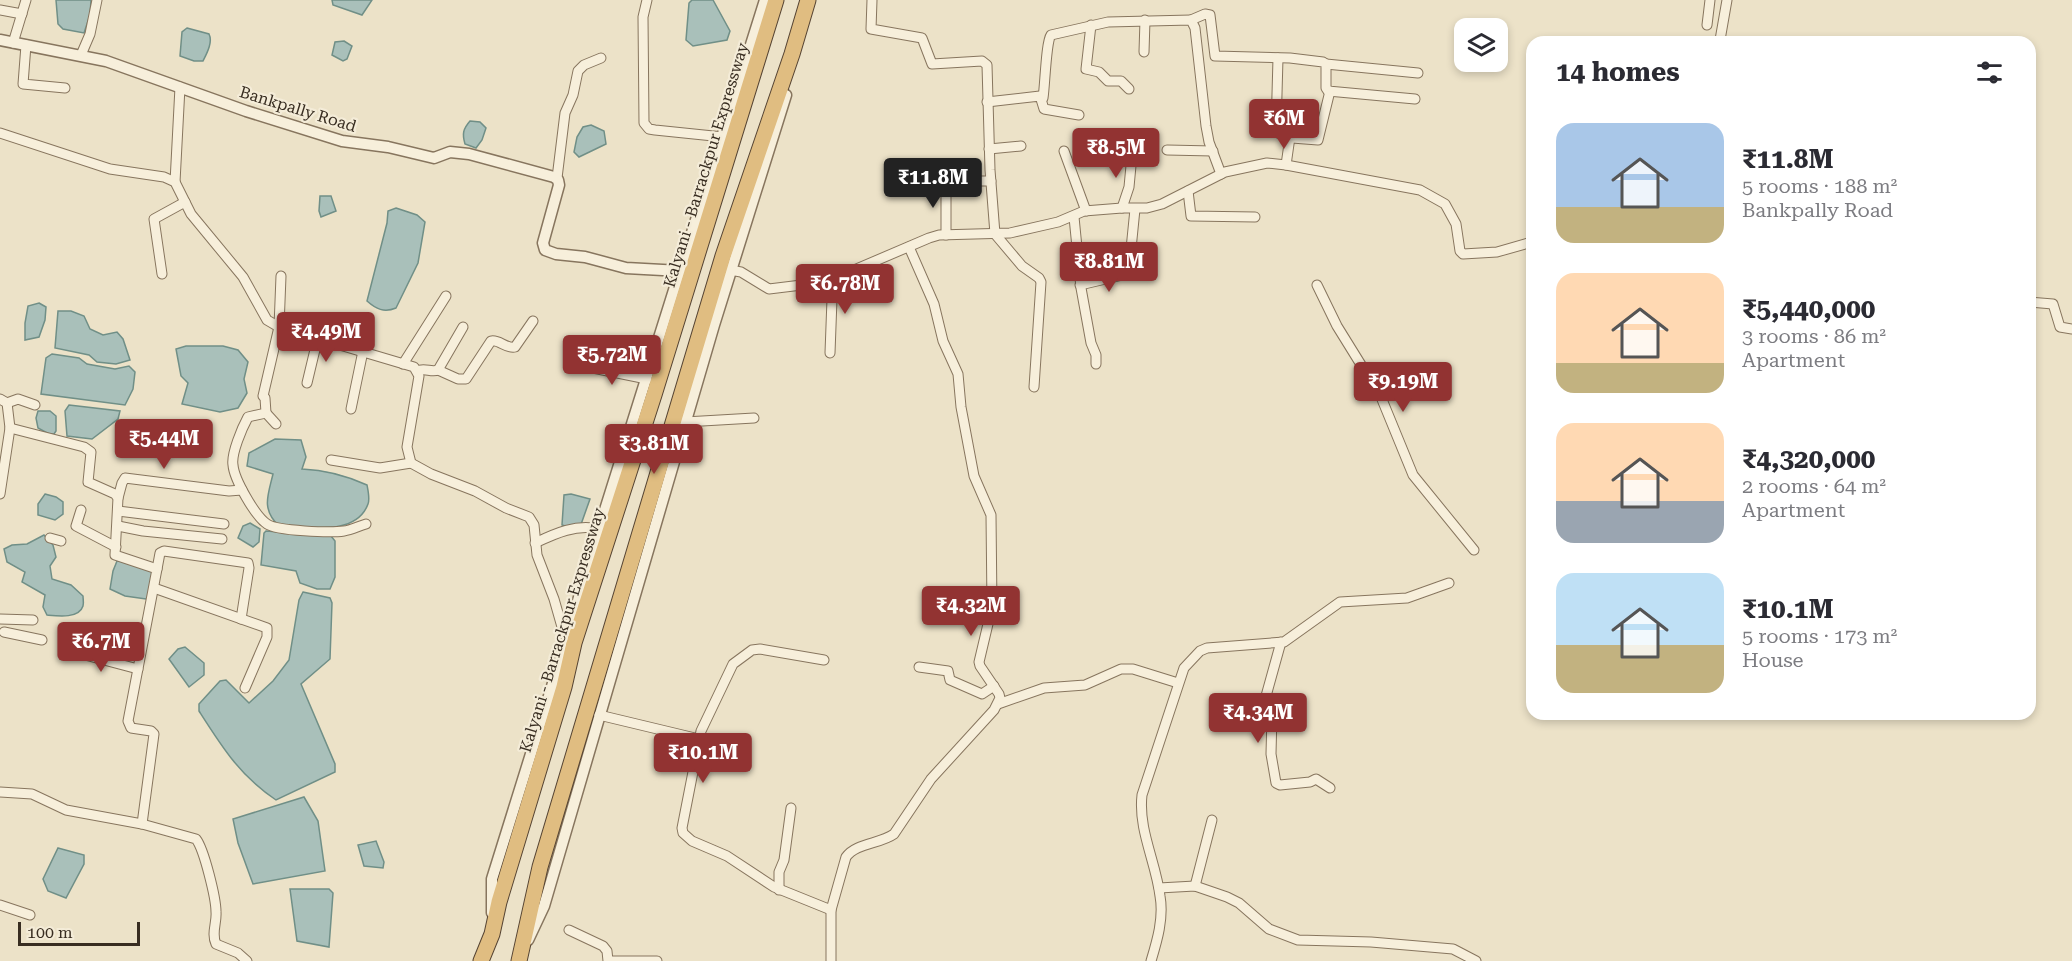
<!DOCTYPE html>
<meta charset="utf-8">
<style>
:root{--surface:#fff;--page:#f2f2f3;--text:#2b2b33;--muted:#7c7c81;--accent:#923332}
body{margin:0;font-family:"Roboto Serif",serif;background:var(--page);color:var(--text);height:100vh;display:flex;flex-direction:column;font-size:22px;white-space:nowrap}
*{box-sizing:border-box;margin:0}
p{font-size:20px;color:var(--muted)}
.icon{flex:none;width:33px;height:33px;fill:none;stroke:currentColor;stroke-width:2;stroke-linecap:round;stroke-linejoin:round}
.map{position:relative;flex:1;overflow:hidden}
.details{position:absolute;left:1526px;top:36px;width:510px;height:684px;display:flex;flex-direction:column;background:var(--surface);border-radius:18px;box-shadow:0 3px 9px #0003}
.details>*{flex:none}
.controls{position:absolute;left:1454px;top:18px;display:grid;gap:12px}
.controls a{display:grid;place-items:center;width:54px;height:54px;border-radius:12px;background:var(--surface);box-shadow:0 3px 9px #0003;font-size:30px}
.scale{position:absolute;left:18px;bottom:15px;width:122px;box-sizing:border-box;padding-left:6px;border:3px solid #382d21;border-top:0;font-size:16px;line-height:21px;white-space:nowrap;color:#382d21;-webkit-text-stroke:4px #f4ecd8;paint-order:stroke}
.price{position:absolute;translate:-50% -51px;padding:0 14px;border-radius:6px;background:var(--accent);color:#fff;font-size:20px;line-height:39px;filter:drop-shadow(0 2px 3px #0008)}
.price::after{content:'';position:absolute;left:50%;top:36px;width:18px;height:14px;margin-left:-9px;background:inherit;clip-path:polygon(0 0,100% 0,50% 100%)}
.price.current{background:#222;color:#fff}
ul{padding:0;list-style:none}
li{display:flex;align-items:center;gap:18px;height:150px;padding:0 30px}
li span{display:grid;place-items:center;flex:none;width:168px;height:120px;border-radius:18px;color:#555}
li>.icon{margin-inline-start:auto}
span .icon{width:72px;height:72px;fill:#fffc;stroke-width:1}
li b{font-size:26px}
h2{display:flex;justify-content:space-between;align-items:center;height:72px;padding:0 30px;font-size:26px}
.map>svg:first-child{display:block}
</style>
<div class="map">
<svg width="2072" height="961" viewBox="0 0 2072 961">
<rect width="100%" height="100%" fill="#ece2c8"/>
<g fill="#a9c0ba" stroke="#708f87" stroke-width="1.5">
<polygon points="56,0 91,0 90,15 84,33 63,29 58,24"/>
<polygon points="332,0 372,0 362,15 333,5"/>
<polygon points="692,0 713,0 730,31 727,40 693,46 686,40 689,3"/>
<path d="M 187,28 L 209,34 C 213,42 207,53 203,61 L 194,61 L 180,56 L 182,32 Z"/>
<polygon points="344,41 352,46 347,59 343,61 332,55 335,42"/>
<path d="M 470,121 L 480,122 L 486,128 L 482,140 L 476,148 L 465,144 C 462,134 463,129 470,121 Z"/>
<polygon points="591,125 604,131 606,144 579,157 574,152 577,137 583,127"/>
<polygon points="320,196 331,196 336,211 321,217 319,211"/>
<path d="M 396,208 L 417,215 L 425,222 L 418,263 L 396,308 C 384,313 376,309 367,301 L 387,223 L 388,211 Z"/>
<polygon points="39,303 46,307 45,320 39,337 25,340 25,323 28,306"/>
<polygon points="58,311 71,311 84,316 90,329 103,335 117,332 123,339 130,360 116,364 97,362 89,355 55,348"/>
<polygon points="186,346 223,346 238,350 248,362 244,379 247,393 238,408 220,412 182,404 188,383 181,376 176,349"/>
<polygon points="52,354 79,358 87,364 115,369 129,366 135,372 133,389 125,405 41,394 46,358"/>
<polygon points="69,405 120,411 118,419 92,439 67,436 65,411"/>
<polygon points="38,411 50,411 56,416 56,431 54,434 49,434 38,428 36,418"/>
<path d="M 275,439 L 301,440 L 306,457 L 302,469 C 326,470 345,475 367,485 C 368,490 370,499 368,504 C 356,537 307,526 279,526 C 261,509 268,495 273,474 L 247,466 L 249,453 Z"/>
<polygon points="45,494 56,497 63,502 63,514 55,520 38,515 38,504"/>
<polygon points="571,494 590,499 579,530 562,525 564,495"/>
<polygon points="250,523 260,529 259,542 253,547 238,538 243,526"/>
<polygon points="266,531 331,536 335,541 335,577 330,589 317,589 300,583 296,571 261,565 264,533"/>
<path d="M 44,535 L 53,545 L 56,557 L 50,566 L 52,579 L 71,585 L 83,596 C 83,599 84,603 83,606 C 79,619 57,616 47,615 L 43,607 L 45,595 L 22,582 L 25,572 L 7,562 L 4,549 L 12,545 L 27,544 Z"/>
<polygon points="122,559 157,571 152,593 146,599 125,596 110,589 113,571 117,561"/>
<path d="M 303,592 L 330,598 L 332,603 L 330,659 L 301,684 L 335,764 L 335,772 L 276,800 C 240,776 222,747 199,711 L 199,704 L 220,681 L 226,680 L 249,703 L 273,681 L 289,660 L 299,600 Z"/>
<polygon points="185,647 204,663 204,675 189,687 169,659 178,649"/>
<polygon points="304,797 318,821 325,871 253,884 238,843 233,819"/>
<polygon points="376,841 384,862 383,868 364,866 358,845"/>
<polygon points="58,848 84,855 84,864 66,898 48,891 43,879"/>
<polygon points="290,889 329,889 333,893 329,947 297,941"/>
</g>
<g fill="none" stroke-linecap="round" stroke-linejoin="round">
<defs>
<g id="minor">
<polyline points="647,0 643,17 644,123 649,129 655,130 723,137"/>
<polyline points="872,0 871,29 922,38 932,64 982,61 987,65 990,170 995,234 1022,266 1039,278 1041,282 1034,387"/>
<polyline points="0,10 22,14"/>
<polyline points="1191,20 1205,14 1210,15 1215,56 1290,58 1323,62 1326,64 1326,88 1328,91 1415,99"/>
<polyline points="1091,25 1086,69 1099,72 1108,81 1121,81 1129,89"/>
<polyline points="1707,25 1710,0"/>
<polyline points="1696,42 1718,42 1720,40 1727,0"/>
<polyline points="13,43 26,0"/>
<polyline points="26,45 23,84 65,88"/>
<polyline points="1144,52 1145,20"/>
<polyline points="81,55 90,34 97,0"/>
<polyline points="1278,58 1276,130 1278,133 1288,135 1292,138 1318,140 1330,91"/>
<polyline points="1326,64 1418,73"/>
<path d="M 1043,98 C 1045,86 1046,42 1051,35 L 1108,22 L 1191,20 L 1195,28 L 1206,126 L 1209,142 L 1221,174"/>
<polyline points="987,102 1040,96 1044,109 1079,115"/>
<polyline points="0,133 110,169 164,177 175,182 191,214 243,277 267,320 279,327 414,367 419,376 407,447 411,463 431,474 475,491 506,508 529,517 534,525 537,555 554,599 562,627 568,635"/>
<polyline points="989,149 1021,146"/>
<polyline points="1167,150 1213,151"/>
<polyline points="1064,151 1086,211"/>
<polyline points="1286,165 1290,137"/>
<polyline points="557,178 565,113 573,95 578,71 584,65 601,58"/>
<polyline points="175,182 180,87"/>
<polyline points="946,183 946,235"/>
<polyline points="919,191 953,181 991,181"/>
<polyline points="1188,191 1191,216 1255,217"/>
<polyline points="1122,208 1129,187 1132,155"/>
<polyline points="1074,217 1081,288 1091,343 1096,355 1096,364"/>
<polyline points="1131,249 1135,209"/>
<polyline points="730,270 741,272 769,289 826,282 929,238 939,235 1010,233 1058,222 1084,211 1122,208 1147,208 1162,204 1225,172 1267,163 1286,165 1420,190 1445,204 1456,224 1460,251 1463,254 1497,252 1532,242"/>
<polyline points="162,274 154,219 185,202"/>
<path d="M 281,276 L 279,327 L 263,396 L 265,398 L 266,413 L 248,417 C 242,428 231,454 233,465 C 234,479 255,516 267,524 C 277,531 331,533 344,531 C 351,530 359,526 366,524"/>
<polyline points="826,282 832,299 830,353"/>
<polyline points="1080,285 1131,273"/>
<polyline points="1317,285 1337,326 1381,397 1413,475 1474,550"/>
<polyline points="2030,302 2053,304 2060,327 2072,329"/>
<polyline points="403,364 446,296"/>
<polyline points="583,366 647,379"/>
<path d="M 438,370 L 458,379 L 466,379 L 491,341 C 499,339 506,349 515,347 L 533,321"/>
<path d="M 417,371 C 425,367 431,373 438,370 L 463,327"/>
<polyline points="307,383 318,337"/>
<polyline points="0,399 7,403 10,428 0,494"/>
<polyline points="7,403 18,399 35,405"/>
<polyline points="351,409 363,351"/>
<polyline points="266,413 276,424"/>
<polyline points="685,422 754,418"/>
<polyline points="10,428 84,447 91,452 88,482 115,494 118,498 115,555 157,569 128,721 131,728 151,731 154,734 142,824"/>
<polyline points="331,460 380,468 411,463"/>
<polyline points="118,498 122,483 125,478 229,491 242,490"/>
<polyline points="81,510 76,526 116,547"/>
<polyline points="118,511 224,524"/>
<polyline points="118,526 143,531 222,539"/>
<polyline points="50,538 61,541"/>
<path d="M 535,543 C 556,533 576,524 599,529"/>
<polyline points="157,569 160,553 164,551 248,563 249,568 241,619"/>
<polyline points="154,588 267,628 267,637 245,688"/>
<polyline points="0,619 33,620"/>
<polyline points="4,632 42,640"/>
<polyline points="1281,642 1266,696 1272,714 1271,754 1276,783 1280,785 1310,782 1316,779 1330,788"/>
<polyline points="70,651 138,669"/>
<polyline points="824,660 760,649 752,650 733,664 701,731 682,828 683,833 692,841 727,856 774,887 831,910"/>
<polyline points="919,667 948,671 950,680 982,694 994,686"/>
<polyline points="998,704 1044,688 1085,685 1121,669 1133,669 1178,683"/>
<polyline points="599,715 699,739"/>
<path d="M 0,792 L 32,794 L 66,810 L 142,824 L 196,839 C 204,849 216,898 216,912 C 217,923 211,933 216,944 L 238,953 L 247,961"/>
<polyline points="1195,886 1212,820"/>
<polyline points="1159,888 1195,886 1227,897 1239,903 1269,929 1298,940 1371,942 1453,949 1476,961"/>
<polyline points="779,890 779,872 784,860 791,808"/>
<polyline points="0,905 30,915"/>
<polyline points="569,930 603,946 607,951 608,961"/>
<polyline points="609,961 657,961"/>
<path d="M 831,961 L 831,910 L 846,857 C 856,843 880,844 894,834 L 931,779 L 994,710 L 1000,698 L 999,694 L 980,666 L 979,662 L 992,607 L 991,515 L 974,476 L 961,407 L 958,374 L 943,341 L 934,304 L 909,247"/>
<path d="M 1151,961 C 1157,941 1164,918 1160,896 C 1156,862 1138,830 1142,795 L 1184,668 L 1200,651 L 1207,648 L 1284,642 L 1340,602 L 1407,598 L 1449,583"/>
</g>
<g id="tertiary">
<polyline points="0,40 106,61 246,111 342,141 388,147 434,158 450,152 469,154 554,177 558,180 559,185 543,243 545,250 556,254 585,257 626,268 681,271"/>
<polyline points="492,913 492,879 568,635 599,529 765,0"/>
<polyline points="528,940 544,906 714,325 786,95"/>
</g>
<g id="trunk">
<polyline points="481,961 492,934 499,902 564,687 574,643 654,395 776,0"/>
<polyline points="519,961 540,867 639,536 723,256 792,54 808,0"/>
</g>
</defs>
<use href="#minor" stroke="#87755e" stroke-width="11"/>
<use href="#tertiary" stroke="#87755e" stroke-width="13"/>
<use href="#trunk" stroke="#554332" stroke-width="17"/>
<use href="#minor" stroke="#f7efdb" stroke-width="9"/>
<use href="#tertiary" stroke="#f7efdb" stroke-width="10"/>
<use href="#trunk" stroke="#e0bd81" stroke-width="15"/>
</g>
<g text-anchor="middle" dominant-baseline="central" stroke-width="4.5" stroke-linejoin="round" paint-order="stroke">
<g font-size="16" fill="#382d21" stroke="#f4ecd8">
<text transform="translate(298 109) rotate(17)">Bankpally Road</text>
<text transform="translate(706 165) rotate(-73)">Kalyani - Barrackpur Expressway</text>
<text transform="translate(562 630) rotate(-73)">Kalyani - Barrackpur Expressway</text>
</g>
</g>
</svg>
<div class="controls">
<a><svg class="icon" aria-label="layers" viewBox="0 0 24 24"><path d="M12 4l9 5-9 5-9-5zM3 14l9 5 9-5"/></svg></a>
</div>
<div class="scale">100 m</div>
<b class="price" style="left:1284px;top:150px">₹6M</b>
<b class="price" style="left:1116px;top:179px">₹8.5M</b>
<b class="price current" style="left:933px;top:209px">₹11.8M</b>
<b class="price" style="left:1109px;top:293px">₹8.81M</b>
<b class="price" style="left:845px;top:315px">₹6.78M</b>
<b class="price" style="left:326px;top:363px">₹4.49M</b>
<b class="price" style="left:612px;top:386px">₹5.72M</b>
<b class="price" style="left:1403px;top:413px">₹9.19M</b>
<b class="price" style="left:164px;top:470px">₹5.44M</b>
<b class="price" style="left:654px;top:475px">₹3.81M</b>
<b class="price" style="left:971px;top:637px">₹4.32M</b>
<b class="price" style="left:101px;top:673px">₹6.7M</b>
<b class="price" style="left:1258px;top:744px">₹4.34M</b>
<b class="price" style="left:703px;top:784px">₹10.1M</b>
<section class="details">
<h2>14 homes<svg class="icon" aria-label="filters" viewBox="0 0 24 24"><path d="M4 7h16M4 17h16"/><circle cx="9" cy="7" r="2"/><circle cx="15" cy="17" r="2"/></svg></h2>
<ul>
<li><span style="background:linear-gradient(#a9c7e8 70%,#c2b280 0)"><svg class="icon" aria-label="home" viewBox="0 0 24 24"><path d="M3 11l9-7 9 7M6 9v11h12V9"/></svg></span><div><b>₹11.8M</b><p>5 rooms · 188 m²</p><p>Bankpally Road</p></div></li>
<li><span style="background:linear-gradient(#ffd9b3 75%,#c2b280 0)"><svg class="icon" aria-label="home" viewBox="0 0 24 24"><path d="M3 11l9-7 9 7M6 9v11h12V9"/></svg></span><div><b>₹5,440,000</b><p>3 rooms · 86 m²</p><p>Apartment</p></div></li>
<li><span style="background:linear-gradient(#ffd9b3 65%,#9aa5b1 0)"><svg class="icon" aria-label="home" viewBox="0 0 24 24"><path d="M3 11l9-7 9 7M6 9v11h12V9"/></svg></span><div><b>₹4,320,000</b><p>2 rooms · 64 m²</p><p>Apartment</p></div></li>
<li><span style="background:linear-gradient(#bfe0f5 60%,#c2b280 0)"><svg class="icon" aria-label="home" viewBox="0 0 24 24"><path d="M3 11l9-7 9 7M6 9v11h12V9"/></svg></span><div><b>₹10.1M</b><p>5 rooms · 173 m²</p><p>House</p></div></li>
</ul>
</section>
</div>
